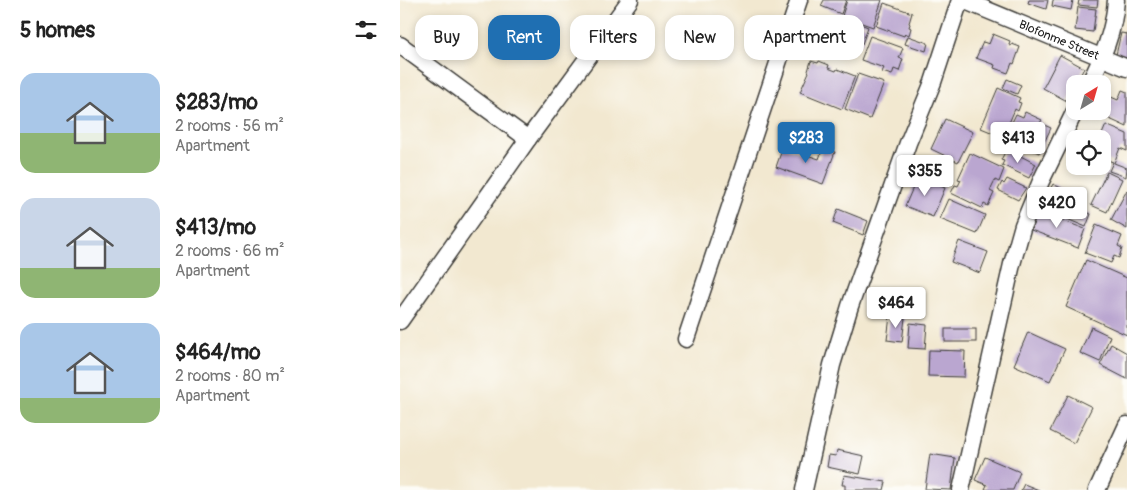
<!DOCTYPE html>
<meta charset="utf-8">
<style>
:root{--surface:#fff;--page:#f2f2f2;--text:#222;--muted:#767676;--accent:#1f6fb2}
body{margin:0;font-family:Pangolin,sans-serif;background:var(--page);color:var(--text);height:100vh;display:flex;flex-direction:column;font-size:19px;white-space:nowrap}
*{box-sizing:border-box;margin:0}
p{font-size:16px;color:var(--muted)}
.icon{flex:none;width:28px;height:28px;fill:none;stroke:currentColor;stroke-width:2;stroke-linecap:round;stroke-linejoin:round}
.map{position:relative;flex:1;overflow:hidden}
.panel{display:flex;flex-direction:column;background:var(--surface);width:400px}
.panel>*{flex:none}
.banner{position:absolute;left:15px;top:15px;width:475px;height:45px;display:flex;gap:10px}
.needle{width:32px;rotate:37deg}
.controls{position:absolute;left:666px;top:75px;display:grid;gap:10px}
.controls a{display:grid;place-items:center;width:45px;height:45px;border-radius:10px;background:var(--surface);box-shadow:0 2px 8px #0003;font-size:25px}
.price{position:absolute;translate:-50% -42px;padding:0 11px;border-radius:5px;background:#fff;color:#222;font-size:16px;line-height:32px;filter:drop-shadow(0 1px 2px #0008)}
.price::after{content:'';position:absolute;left:50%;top:30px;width:15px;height:11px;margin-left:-8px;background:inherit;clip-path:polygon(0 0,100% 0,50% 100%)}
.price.on{background:var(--accent);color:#fff}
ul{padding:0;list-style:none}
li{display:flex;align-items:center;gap:15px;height:125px;padding:0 20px}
li span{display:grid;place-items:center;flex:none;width:140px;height:100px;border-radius:15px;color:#555}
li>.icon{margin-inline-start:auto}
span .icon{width:60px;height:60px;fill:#fffc;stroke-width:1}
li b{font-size:21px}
h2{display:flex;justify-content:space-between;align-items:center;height:60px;padding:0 20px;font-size:21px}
.tag{padding:0 18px;border-radius:15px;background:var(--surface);box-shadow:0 2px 8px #0003;font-size:18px;line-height:45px}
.tag.on{background:var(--accent);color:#fff}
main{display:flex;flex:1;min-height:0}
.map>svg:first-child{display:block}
</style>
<main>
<section class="panel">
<h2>5 homes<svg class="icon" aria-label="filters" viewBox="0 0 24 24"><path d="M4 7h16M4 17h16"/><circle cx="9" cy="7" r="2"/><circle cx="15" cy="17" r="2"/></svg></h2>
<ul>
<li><span style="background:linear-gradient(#a9c7e8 60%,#8fb573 0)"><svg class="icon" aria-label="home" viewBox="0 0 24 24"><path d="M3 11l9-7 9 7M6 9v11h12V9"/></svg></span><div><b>$283/mo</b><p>2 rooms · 56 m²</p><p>Apartment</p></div></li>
<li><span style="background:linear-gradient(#c9d6e8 70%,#8fb573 0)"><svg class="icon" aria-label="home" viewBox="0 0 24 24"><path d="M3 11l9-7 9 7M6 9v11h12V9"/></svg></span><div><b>$413/mo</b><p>2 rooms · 66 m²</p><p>Apartment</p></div></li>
<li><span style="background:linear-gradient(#a9c7e8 75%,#8fb573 0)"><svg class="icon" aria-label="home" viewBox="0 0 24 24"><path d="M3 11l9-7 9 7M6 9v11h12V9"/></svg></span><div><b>$464/mo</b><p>2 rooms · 80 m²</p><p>Apartment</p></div></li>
</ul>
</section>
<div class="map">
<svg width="727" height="490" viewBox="0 0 727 490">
<rect width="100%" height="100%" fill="#fdfcf7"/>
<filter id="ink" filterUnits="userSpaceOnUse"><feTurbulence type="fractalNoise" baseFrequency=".02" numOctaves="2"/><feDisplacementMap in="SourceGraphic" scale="10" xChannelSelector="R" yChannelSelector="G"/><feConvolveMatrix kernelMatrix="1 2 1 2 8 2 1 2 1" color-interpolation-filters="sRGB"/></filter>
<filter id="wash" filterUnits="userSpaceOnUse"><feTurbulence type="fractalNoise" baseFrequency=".0096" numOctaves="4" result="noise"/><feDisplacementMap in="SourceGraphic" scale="20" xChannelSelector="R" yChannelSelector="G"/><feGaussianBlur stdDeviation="1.12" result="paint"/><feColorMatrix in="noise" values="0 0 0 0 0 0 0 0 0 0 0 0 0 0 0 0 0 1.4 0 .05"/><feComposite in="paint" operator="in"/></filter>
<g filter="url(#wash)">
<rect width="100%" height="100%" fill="#f2e8d0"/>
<g id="blocks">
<g fill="#baa6d0">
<polygon points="424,0 446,0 441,14 421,6"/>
<polygon points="447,0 482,0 473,27 442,16"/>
<polygon points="629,0 648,0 646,9 628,3"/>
<polygon points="653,0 673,0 671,10 652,6"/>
<polygon points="679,0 698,0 697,7 678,5"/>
<polygon points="484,3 512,13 509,23 510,24 509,27 511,28 509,35 505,33 504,36 476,26"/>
<polygon points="678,7 696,9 693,32 675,30"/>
<polygon points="442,17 468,27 462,44 427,32 430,24 438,27"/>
<polygon points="721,33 727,34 727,58 716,55"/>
<polygon points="593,34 610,41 609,45 611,46 612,44 620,47 614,64 612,63 608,73 594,68 595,65 576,58 583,42 589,44"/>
<polygon points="470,36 503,48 499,58 503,59 499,71 494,69 492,75 482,72 484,68 461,60"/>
<polygon points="508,36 528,43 526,51 505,44"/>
<polygon points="660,55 684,68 667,101 643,88"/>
<polygon points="411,61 418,63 419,61 429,65 428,68 436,71 437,69 455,76 442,109 400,92 409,72 408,71"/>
<polygon points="458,74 484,83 470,119 445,109"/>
<polygon points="607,79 621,85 617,94 603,88"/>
<polygon points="598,88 620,98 618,102 621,103 618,111 615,109 603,137 581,128"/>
<polygon points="722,90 727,92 727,127 692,111 702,111 702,93 718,100"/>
<polygon points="625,112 642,120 640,123 651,128 639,153 605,137 616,114 623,117"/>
<polygon points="545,119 573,132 558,162 531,149"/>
<polygon points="706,125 727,134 727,151 720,148 714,163 727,168 726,177 709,171 713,162 702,158 702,139 700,139"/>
<polygon points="383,147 419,159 423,148 435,152 423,184 376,167"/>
<polygon points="609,150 636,164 629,178 602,165 604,161 601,160 605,152 607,154"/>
<polygon points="570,153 604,169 599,182 595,180 592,186 590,191 594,193 588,206 584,204 582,208 551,193 555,185 558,186 561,180 558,179"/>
<polygon points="707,172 722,179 707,212 691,205"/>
<polygon points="518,176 545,188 533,217 505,206"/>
<polygon points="607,179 626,188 618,200 598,190 602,182 604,184"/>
<polygon points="653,184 663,189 659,196 649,191"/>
<polygon points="727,190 727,229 711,220"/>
<polygon points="549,199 585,215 577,234 540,219"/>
<polygon points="665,203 691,214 686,227 660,216"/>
<polygon points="438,209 468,221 463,235 433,223"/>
<polygon points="635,210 685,229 678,248 631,230 634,222 631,221"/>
<polygon points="696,225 722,236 718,246 722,248 719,258 714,256 711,263 685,253"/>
<polygon points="559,241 588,252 580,273 551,262"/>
<polygon points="686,260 727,278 727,335 666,307"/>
<polygon points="490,316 505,318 502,342 487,340"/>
<polygon points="510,323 527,325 525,349 508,348"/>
<polygon points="691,327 710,336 700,362 680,353"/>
<rect x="545" y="329" width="31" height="13"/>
<polygon points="628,332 665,349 650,381 614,365"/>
<polygon points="711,344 727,353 727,379 700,365"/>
<polygon points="529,350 565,351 564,377 528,376"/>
<polygon points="668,395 692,407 674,443 650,431"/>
<polygon points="437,450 464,456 460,474 427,467 429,455 436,456"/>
<polygon points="530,454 555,458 551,490 525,489"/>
<polygon points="585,457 620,472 613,490 588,490 585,489 587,485 575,480"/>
<polygon points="444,475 486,482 484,490 445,490 445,485 442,485"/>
<polygon points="624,484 639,490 621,490"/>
</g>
</g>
</g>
<g filter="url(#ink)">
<use href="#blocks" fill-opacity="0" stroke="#3c3b37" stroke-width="1"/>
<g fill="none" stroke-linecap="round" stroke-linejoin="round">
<defs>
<g id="street">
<path id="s1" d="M 563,0 L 727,68"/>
<polyline points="0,45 128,139"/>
<path d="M 689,84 C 703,57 714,31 716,0"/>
<polyline points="0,321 128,139 230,0"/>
<polyline points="286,339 399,0"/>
<polyline points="404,490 432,365 450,306 508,143 533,82 560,0"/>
<polyline points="561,490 612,264 623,225 641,181 675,111"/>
<polyline points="697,490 727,425"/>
</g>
</defs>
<use href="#street" stroke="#3c3b37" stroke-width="19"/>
<use href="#street" stroke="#fff" stroke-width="16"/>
</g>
</g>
<g text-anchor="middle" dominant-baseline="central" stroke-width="4" stroke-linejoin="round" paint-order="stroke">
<g font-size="12" fill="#1c1c1c" stroke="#fdfcf7">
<text stroke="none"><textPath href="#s1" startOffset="104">Blofonme Street</textPath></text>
</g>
</g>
</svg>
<div class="controls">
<a><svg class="needle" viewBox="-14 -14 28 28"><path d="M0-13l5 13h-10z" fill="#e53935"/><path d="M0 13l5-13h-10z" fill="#767676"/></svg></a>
<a><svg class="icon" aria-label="locate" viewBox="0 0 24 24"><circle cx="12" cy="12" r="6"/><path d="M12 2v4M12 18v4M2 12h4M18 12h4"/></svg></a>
</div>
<b class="price on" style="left:406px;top:164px">$283</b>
<b class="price" style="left:618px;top:164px">$413</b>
<b class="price" style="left:525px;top:197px">$355</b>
<b class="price" style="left:657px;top:229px">$420</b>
<b class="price" style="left:496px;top:329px">$464</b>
<div class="banner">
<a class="tag">Buy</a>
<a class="tag on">Rent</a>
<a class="tag">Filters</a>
<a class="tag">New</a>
<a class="tag">Apartment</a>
</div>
</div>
</main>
